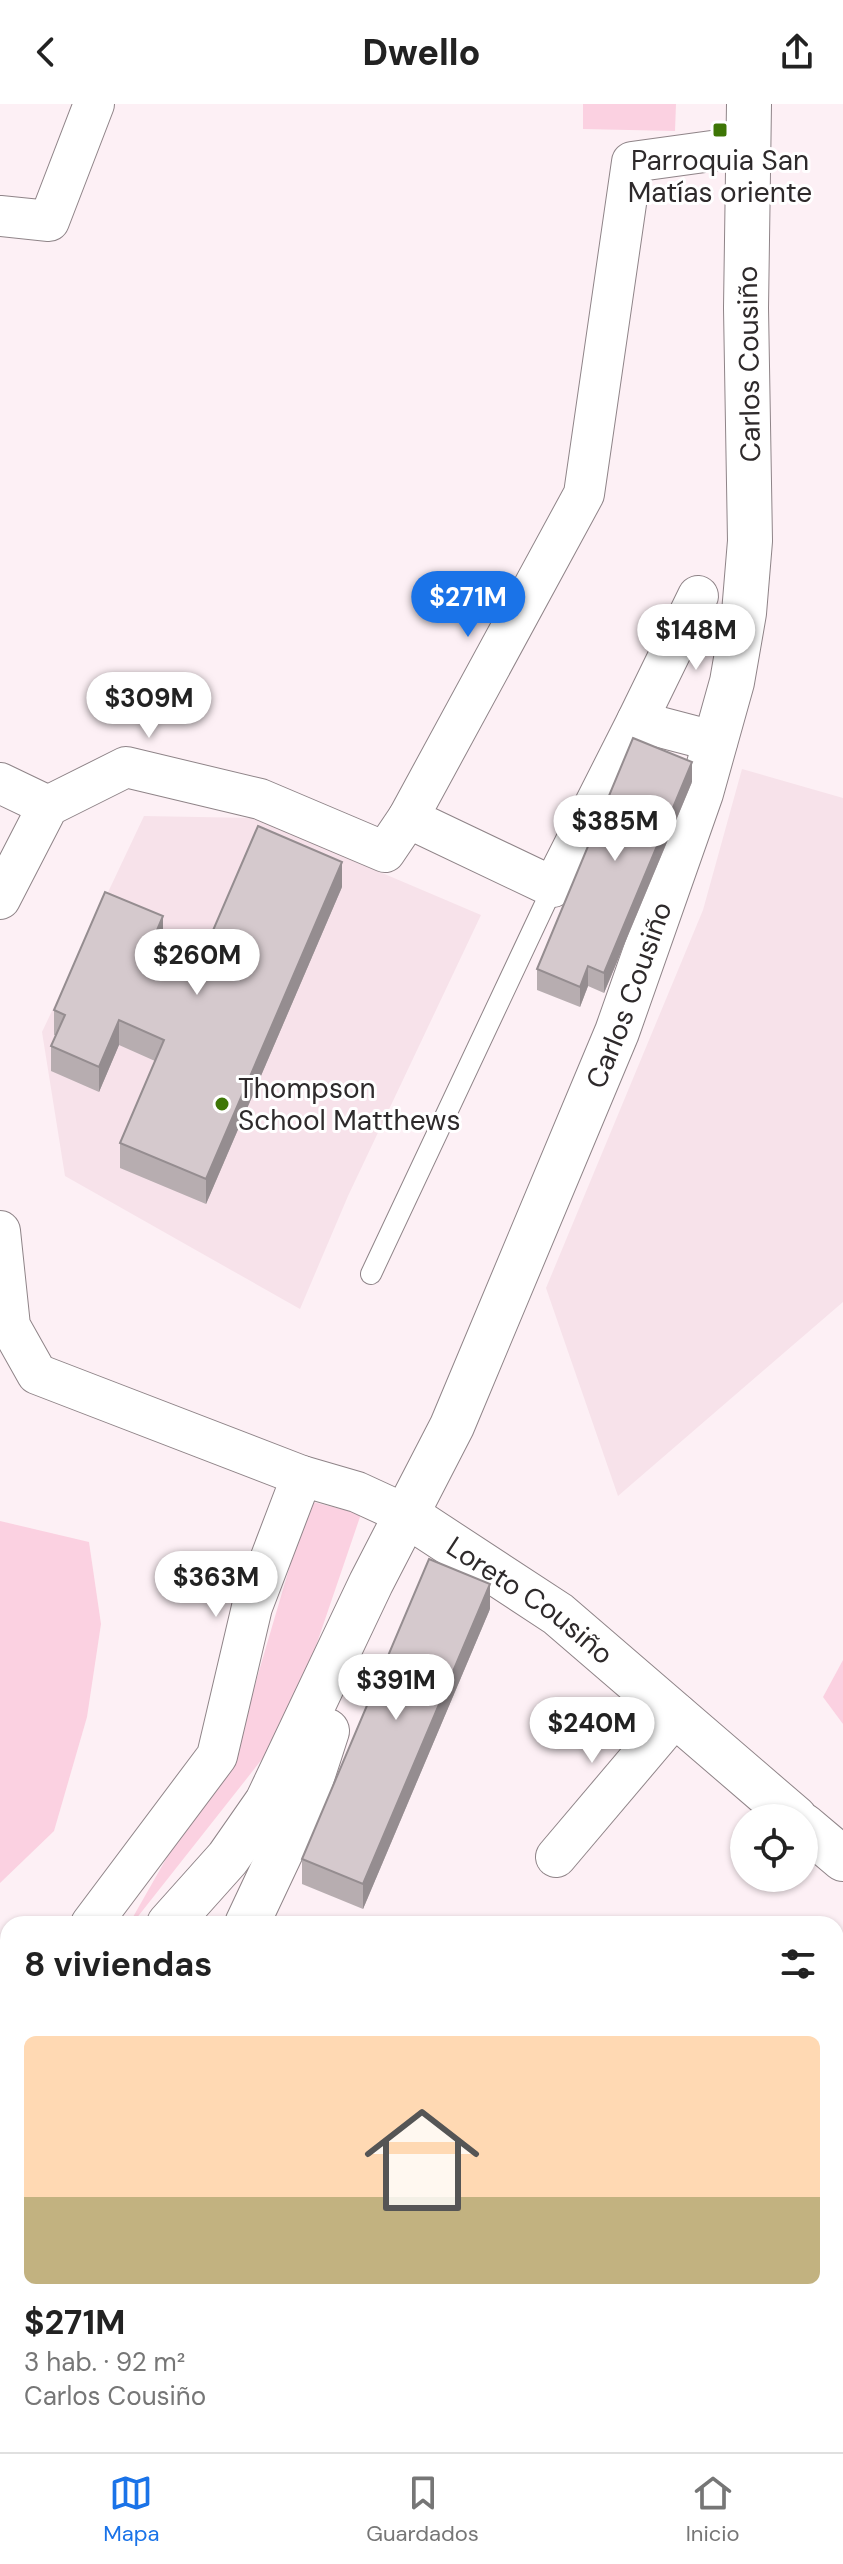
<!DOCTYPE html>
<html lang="es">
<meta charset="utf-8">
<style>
:root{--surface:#fff;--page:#f6f6f6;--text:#222;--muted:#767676;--line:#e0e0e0;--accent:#1a73e8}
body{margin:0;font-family:"DM Sans",sans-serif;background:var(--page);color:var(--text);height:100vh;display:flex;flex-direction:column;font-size:30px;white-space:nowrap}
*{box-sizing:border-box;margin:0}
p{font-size:26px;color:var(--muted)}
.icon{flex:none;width:44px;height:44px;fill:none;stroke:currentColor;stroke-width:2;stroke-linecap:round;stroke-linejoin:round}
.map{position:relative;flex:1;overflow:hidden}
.panel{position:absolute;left:0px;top:1812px;width:844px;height:536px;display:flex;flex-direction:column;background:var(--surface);border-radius:24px 24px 0 0;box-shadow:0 2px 6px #0004}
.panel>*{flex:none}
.buttons{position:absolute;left:730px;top:1700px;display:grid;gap:16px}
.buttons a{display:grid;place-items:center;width:88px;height:88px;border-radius:50%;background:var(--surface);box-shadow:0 2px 6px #0004;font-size:40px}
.price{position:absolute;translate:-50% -68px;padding:0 18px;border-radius:28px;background:#fff;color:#222;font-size:26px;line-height:52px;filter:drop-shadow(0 2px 4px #0008)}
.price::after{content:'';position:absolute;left:50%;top:48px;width:24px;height:18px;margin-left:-12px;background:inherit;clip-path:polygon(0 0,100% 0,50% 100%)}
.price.current{background:var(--accent);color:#fff}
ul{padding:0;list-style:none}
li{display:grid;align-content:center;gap:16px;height:424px;padding:0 24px}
li span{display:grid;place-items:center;height:248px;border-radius:12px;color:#555}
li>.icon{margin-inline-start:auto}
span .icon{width:144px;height:144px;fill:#fffc;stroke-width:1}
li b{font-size:34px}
h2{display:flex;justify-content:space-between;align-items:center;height:96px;padding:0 24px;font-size:34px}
header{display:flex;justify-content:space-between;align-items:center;height:104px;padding:0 24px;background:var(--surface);font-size:36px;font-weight:800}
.tab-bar{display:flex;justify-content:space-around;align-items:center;height:112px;border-top:2px solid var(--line);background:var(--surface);font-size:22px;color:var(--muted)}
.tab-bar a{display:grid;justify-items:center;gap:4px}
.tab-bar .current{color:var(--accent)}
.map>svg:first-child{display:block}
</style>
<header><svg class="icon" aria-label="back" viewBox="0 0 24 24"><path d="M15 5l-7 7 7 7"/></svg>Dwello<svg class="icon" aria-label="share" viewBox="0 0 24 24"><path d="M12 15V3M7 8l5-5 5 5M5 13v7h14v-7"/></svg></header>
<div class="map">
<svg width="843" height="2348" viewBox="0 0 843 2348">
<rect width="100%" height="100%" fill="#fdf0f5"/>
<g fill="#f7e2ea">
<polygon points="742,665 843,694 843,1198 618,1392 546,1184 703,806"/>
<polygon points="144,712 253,714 481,811 348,1092 300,1205 65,1072 42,928"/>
</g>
<g fill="#fbd1e1">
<polygon points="583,0 676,0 675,27 583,25"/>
<polygon points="309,1397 361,1410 289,1621 132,1820 129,1820 244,1618"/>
<polygon points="0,1417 89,1438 101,1520 87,1613 54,1727 0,1779"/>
<polygon points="843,1556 843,1620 823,1593"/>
</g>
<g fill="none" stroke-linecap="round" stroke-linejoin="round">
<defs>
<g id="service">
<polyline points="371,1170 553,783"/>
<polyline points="63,2348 69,2340"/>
</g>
<g id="minor">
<polyline points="0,112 49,117 94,0"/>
<polyline points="637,617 698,492"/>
<polyline points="717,638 637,617 553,783 408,714 584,390 632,58 748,42"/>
<polyline points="0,679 48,702"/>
<polyline points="0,795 48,702 126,663 260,695 385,748 408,714"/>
<polyline points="0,1127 10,1222 37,1270 302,1372"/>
<polyline points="556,1753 677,1610"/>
<polyline points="91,1820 217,1652 252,1503 302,1372 357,1388 407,1411"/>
<polyline points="0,1947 8,1936"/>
<polyline points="836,2049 843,2040"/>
<polyline points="836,2303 843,2303"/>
</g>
<g id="tertiary">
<path id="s1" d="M 407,1411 L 558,1510 L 795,1714"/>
<polyline points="804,1722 843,1755"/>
</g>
<g id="secondary">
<path id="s2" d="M 169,1820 L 228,1754 L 267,1698 L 371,1479 L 452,1322 L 617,928 L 701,689 L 732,578 L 744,509 L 750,437 L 746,204 L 749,0"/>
<polyline points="247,1820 303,1701 327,1627"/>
<polyline points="0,1998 8,1990"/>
<polyline points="0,2116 8,2108"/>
</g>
</defs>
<use href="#service" stroke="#8f8488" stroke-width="22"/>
<use href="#minor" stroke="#8f8488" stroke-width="42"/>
<use href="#tertiary" stroke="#8f8488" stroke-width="46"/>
<use href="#secondary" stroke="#8f8488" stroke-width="46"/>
<use href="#service" stroke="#fff" stroke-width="20"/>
<use href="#minor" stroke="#fff" stroke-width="40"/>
<use href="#tertiary" stroke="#fff" stroke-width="44"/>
<use href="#secondary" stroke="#fff" stroke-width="44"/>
</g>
<g fill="#b7adb0">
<polygon points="692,678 604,889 588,882 580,903 537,886 537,865"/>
<polygon points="342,783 206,1100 120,1064 120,1039 155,957 119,941 99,988 51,967 51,942 56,931 54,931 54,906 163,837 161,842 199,859"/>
<polygon points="490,1505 363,1805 302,1780 302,1755"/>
<polygon points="167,2340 200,2340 191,2348 175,2348"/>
</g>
<g fill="#958d90">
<polygon points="692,658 692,678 604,889 604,869"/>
<polygon points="342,758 342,783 206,1100 206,1075"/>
<polygon points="163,812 163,837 152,863 152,838"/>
<polygon points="588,862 588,882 580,903 580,883"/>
<polygon points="119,916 119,941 99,988 99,963"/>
<polygon points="490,1480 490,1505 363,1805 363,1780"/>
<polygon points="8,2213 8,2233 0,2241 0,2221"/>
<polygon points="15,2340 36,2340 28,2348 7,2348"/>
<polygon points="182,2340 200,2340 191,2348 182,2348"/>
</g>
<g fill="#d5c9cd" stroke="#958d90" stroke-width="2">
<polygon points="633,634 692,658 604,869 588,862 580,883 537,865"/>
<polygon points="258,722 342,758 206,1075 120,1039 164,936 119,916 99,963 51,942 65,911 54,906 105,788 163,812 152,838 199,859"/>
<polygon points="429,1455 490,1480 363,1780 302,1755"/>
<polygon points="0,2185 8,2193 8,2213 0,2221"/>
<polygon points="8,2259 8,2340 15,2340 7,2348 0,2348 0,2267"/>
</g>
<g fill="#3e7606" stroke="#fff" stroke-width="3">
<rect x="712" y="18" width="16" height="16" rx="4"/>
<circle cx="222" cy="1000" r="8"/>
</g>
<g text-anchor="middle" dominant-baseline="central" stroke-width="6" stroke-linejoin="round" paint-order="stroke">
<g font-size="28" fill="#2e2a2b" stroke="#fff">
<text x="720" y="56">Parroquia San<tspan x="720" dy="32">Matías oriente</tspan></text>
<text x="238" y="984" text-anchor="start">Thompson<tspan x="238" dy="32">School Matthews</tspan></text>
</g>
<g font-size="28" fill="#2e2a2b" stroke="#fff">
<text transform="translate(749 260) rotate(-91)">Carlos Cousiño</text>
<text stroke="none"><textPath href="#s2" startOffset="1042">Carlos Cousiño</textPath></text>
<text stroke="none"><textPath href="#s1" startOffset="150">Loreto Cousiño</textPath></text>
</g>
</g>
</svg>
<div class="buttons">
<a><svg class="icon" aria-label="locate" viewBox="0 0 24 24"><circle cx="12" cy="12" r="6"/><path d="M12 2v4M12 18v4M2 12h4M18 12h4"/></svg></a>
</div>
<b class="price current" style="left:468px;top:535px">$271M</b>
<b class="price" style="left:696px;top:568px">$148M</b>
<b class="price" style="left:149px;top:636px">$309M</b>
<b class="price" style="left:615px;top:759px">$385M</b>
<b class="price" style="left:197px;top:893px">$260M</b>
<b class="price" style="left:216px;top:1515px">$363M</b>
<b class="price" style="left:396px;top:1618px">$391M</b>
<b class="price" style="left:592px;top:1661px">$240M</b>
<section class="panel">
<h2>8 viviendas<svg class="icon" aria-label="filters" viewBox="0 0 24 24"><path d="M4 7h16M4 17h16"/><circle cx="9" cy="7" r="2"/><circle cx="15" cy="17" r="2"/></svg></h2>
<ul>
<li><span style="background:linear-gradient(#ffd9b3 65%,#c2b280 0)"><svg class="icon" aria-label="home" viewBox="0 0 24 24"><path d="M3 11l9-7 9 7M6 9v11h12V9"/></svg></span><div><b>$271M</b><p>3 hab. · 92 m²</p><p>Carlos Cousiño</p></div></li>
</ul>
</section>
</div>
<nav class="tab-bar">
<a class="current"><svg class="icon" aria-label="map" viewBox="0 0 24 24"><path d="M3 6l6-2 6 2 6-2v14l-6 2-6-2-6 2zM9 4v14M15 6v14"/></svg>Mapa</a>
<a><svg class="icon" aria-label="saved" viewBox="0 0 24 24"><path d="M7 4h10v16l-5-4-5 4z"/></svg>Guardados</a>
<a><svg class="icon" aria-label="home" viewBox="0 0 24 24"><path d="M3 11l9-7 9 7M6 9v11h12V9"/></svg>Inicio</a>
</nav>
